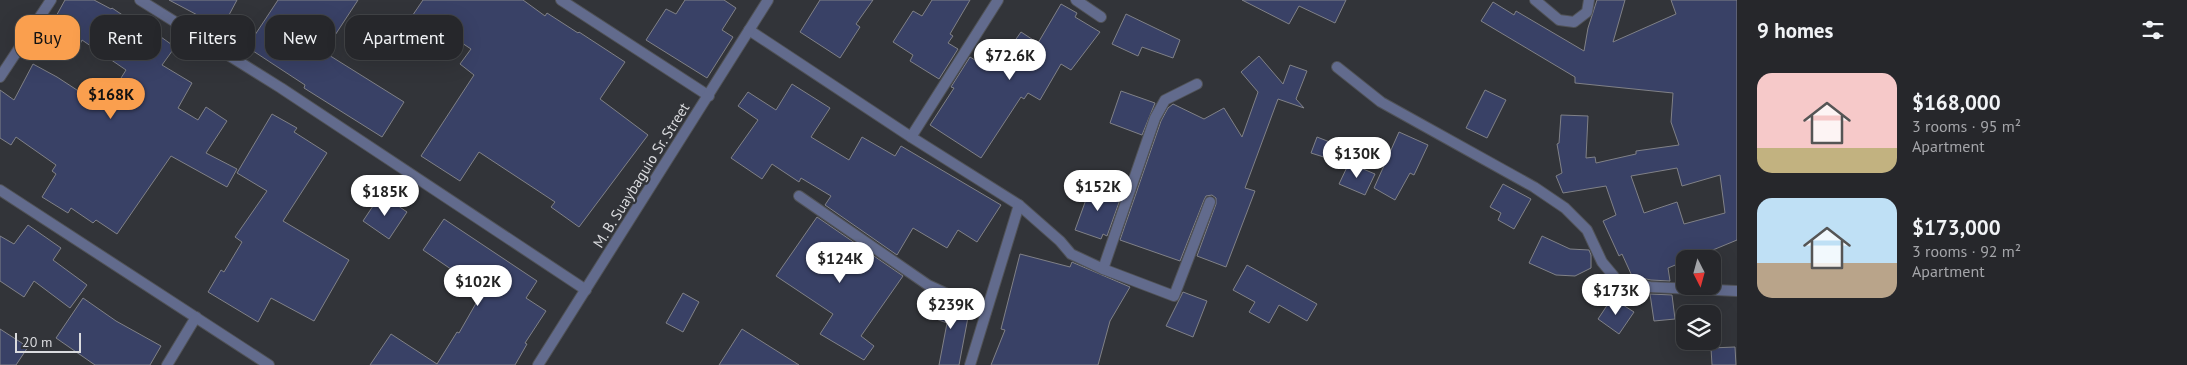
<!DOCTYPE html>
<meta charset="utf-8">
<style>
:root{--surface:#26272b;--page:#2e2f33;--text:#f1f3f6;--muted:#a4a5a9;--line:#424447;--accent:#fa9f4e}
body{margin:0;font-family:"PT Sans",sans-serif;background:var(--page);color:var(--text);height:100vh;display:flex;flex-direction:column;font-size:19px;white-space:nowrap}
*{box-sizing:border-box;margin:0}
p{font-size:16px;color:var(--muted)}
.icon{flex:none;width:28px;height:28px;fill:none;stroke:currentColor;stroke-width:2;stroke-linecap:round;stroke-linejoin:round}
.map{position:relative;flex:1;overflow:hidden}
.drawer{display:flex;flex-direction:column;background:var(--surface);width:450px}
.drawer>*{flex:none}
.banner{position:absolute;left:15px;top:15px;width:475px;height:45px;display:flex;gap:10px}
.needle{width:32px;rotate:174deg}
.tools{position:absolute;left:1676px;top:250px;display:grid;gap:10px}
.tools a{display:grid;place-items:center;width:45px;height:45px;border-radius:10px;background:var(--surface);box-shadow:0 5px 20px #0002,0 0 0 1px var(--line);font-size:25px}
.scale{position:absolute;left:15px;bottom:12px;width:66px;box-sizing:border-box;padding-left:5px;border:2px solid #dadbde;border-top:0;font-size:14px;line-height:18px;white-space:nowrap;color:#dadbde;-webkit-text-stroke:4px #323439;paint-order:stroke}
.price{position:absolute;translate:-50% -42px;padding:0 11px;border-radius:18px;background:#fff;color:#222;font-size:16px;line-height:32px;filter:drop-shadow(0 1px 2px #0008)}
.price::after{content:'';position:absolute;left:50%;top:30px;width:15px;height:11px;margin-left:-8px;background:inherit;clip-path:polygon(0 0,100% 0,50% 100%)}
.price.selected{background:var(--accent);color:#111}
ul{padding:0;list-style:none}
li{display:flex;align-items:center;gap:15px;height:125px;padding:0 20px}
li span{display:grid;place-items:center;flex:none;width:140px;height:100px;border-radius:15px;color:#555}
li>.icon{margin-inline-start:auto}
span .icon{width:60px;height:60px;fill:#fffc;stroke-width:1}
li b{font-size:21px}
h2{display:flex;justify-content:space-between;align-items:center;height:60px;padding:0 20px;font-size:21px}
.chip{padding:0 18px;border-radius:15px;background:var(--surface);box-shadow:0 5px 20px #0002,0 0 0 1px var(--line);font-size:18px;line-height:45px}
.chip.selected{background:var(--accent);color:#111}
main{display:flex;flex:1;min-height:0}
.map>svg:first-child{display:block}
</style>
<main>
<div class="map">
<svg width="1737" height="365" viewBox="0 0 1737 365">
<rect width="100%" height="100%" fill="#323439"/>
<g fill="#394166" stroke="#808187" fill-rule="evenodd">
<polygon points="65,0 94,0 111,9 112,8 145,30 147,27 175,47 162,65 192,83 178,108 198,120 206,107 227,121 206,153 237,169 227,187 171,156 117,234 96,220 93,223 71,208 68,213 42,197 56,174 52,171 56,165 16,137 11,145 0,138 0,90 14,100 33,64 57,77 103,107 126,70 82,40 79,46 49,29"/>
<polygon points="169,0 237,0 222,28"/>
<polygon points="278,0 358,0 324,52 404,102 382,137 304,88 305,85 247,47"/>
<polygon points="423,0 523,0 545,16 547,13 578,33 579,32 625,62 600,99 648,135 579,227 551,207 555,202 479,152 460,181 421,156 474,75 460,64 471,49 441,29 432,42 406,25"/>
<polygon points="685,0 724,0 736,8 722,30 733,37 707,78 646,40 666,9 676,14"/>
<polygon points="820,0 873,0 856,24 860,27 840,58 800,32"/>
<polygon points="932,0 970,0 950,34 953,36 948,43 958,49 939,79 910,61 913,55 893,42 913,11 922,16"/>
<polygon points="1242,0 1346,0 1335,23 1299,6 1289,24"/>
<path d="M 1597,0 L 1625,0 L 1613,42 L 1676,14 L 1671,0 L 1737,0 L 1737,240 L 1691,259 L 1685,259 L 1685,261 L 1668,268 L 1670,281 L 1651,280 L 1632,276 L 1622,254 L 1619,256 L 1603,221 L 1616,215 L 1606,186 L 1563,193 L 1556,176 L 1562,173 L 1557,144 L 1559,143 L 1561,115 L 1588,116 L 1586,158 L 1595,157 L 1596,163 L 1636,154 L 1636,151 L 1679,145 L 1671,122 L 1673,93 L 1575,83 L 1575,77 L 1481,21 L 1493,2 L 1514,15 L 1516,11 L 1584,51 L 1588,28 ZM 1677,168 L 1682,186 L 1720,175 L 1725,213 L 1684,224 L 1677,202 L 1644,213 L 1631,176 Z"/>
<polygon points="1061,4 1077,13 1075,17 1100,32 1071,70 1061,64 1040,100 1028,93 1024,99 1021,97 981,158 930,125 954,88 951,87 970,57 980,63 988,50 1002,59 1021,32 1038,43"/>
<polygon points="1126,14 1180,40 1173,58 1142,47 1138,56 1112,44"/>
<polygon points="1259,56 1283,84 1290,65 1307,71 1296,99 1304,108 1278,99 1245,188 1255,191 1226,267 1197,256 1216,204 1216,198 1212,195 1206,196 1204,200 1180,261 1120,240 1161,121 1168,108 1173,104 1204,119 1224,108 1242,137 1258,92 1241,72"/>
<polygon points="792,84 830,108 811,137 849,160 862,137 895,156 901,146 1001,205 977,242 958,230 947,248 913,228 897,255 825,205 831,196 801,178 799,182 772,164 762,179 731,158 758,120 738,106 748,92 776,110"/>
<polygon points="1485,90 1506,100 1487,138 1466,128"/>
<polygon points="1121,91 1155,103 1142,135 1110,123"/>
<polygon points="272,114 297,128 294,132 327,153 283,221 349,260 314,321 271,298 258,322 208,292 221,270 224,272 242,242 235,237 267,191 237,173"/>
<polygon points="1399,132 1428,145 1414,175 1410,173 1395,200 1374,188"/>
<polygon points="1317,137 1335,144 1330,159 1311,153"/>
<polygon points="1349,163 1375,174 1365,195 1339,184"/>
<polygon points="1092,183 1122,194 1107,236 1103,234 1101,239 1075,230"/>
<polygon points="1503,184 1531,199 1514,229 1498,220 1501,213 1490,207"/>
<polygon points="381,194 407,212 389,239 363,221"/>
<polygon points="817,217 903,276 861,336 874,346 864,360 820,334 833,314 776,276"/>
<polygon points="444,219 537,281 526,298 546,311 525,343 527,344 515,365 370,365 391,334 437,364 457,332 459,333 483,291 423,250"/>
<polygon points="28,225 61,248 53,260 87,285 70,308 34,281 24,297 0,281 0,236 14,244"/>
<polygon points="1542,236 1570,249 1589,250 1591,255 1591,268 1575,276 1556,275 1529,263"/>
<polygon points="1020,254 1070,267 1072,262 1074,263 1130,287 1110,321 1098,365 991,365 1005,330 1001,329"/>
<polygon points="1247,265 1317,304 1307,321 1279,305 1269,323 1249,312 1255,302 1233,290"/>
<polygon points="1183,292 1207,301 1193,337 1166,326"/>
<polygon points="683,293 699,302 683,332 666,323"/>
<polygon points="1650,294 1672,295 1675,319 1654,321"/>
<polygon points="83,298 116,321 161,346 150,365 95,365 56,338"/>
<polygon points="934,298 969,312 959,365 939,365 947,323 928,316"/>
<polygon points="1612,298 1634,312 1619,334 1598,319"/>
<polygon points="0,329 28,347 16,365 0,365"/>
<polygon points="742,329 799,365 719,365"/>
<polygon points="1735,347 1736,365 1712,365 1711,348"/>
</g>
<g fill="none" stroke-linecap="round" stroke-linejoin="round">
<defs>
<polyline id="service" points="799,196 928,285 986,312"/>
<g id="minor">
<polyline points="140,0 281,88 586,290"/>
<polyline points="561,0 709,96"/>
<polyline points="1076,0 1101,17"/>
<polyline points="1535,0 1559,20 1574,22 1587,12 1589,0"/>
<polyline points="749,30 911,137 1019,205 1060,241 1071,254 1103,269 1174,296 1210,202"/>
<polyline points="1337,67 1381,102 1534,187 1565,208 1587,230 1602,262 1617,280 1650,287 1737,291"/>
<polyline points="0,77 51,0"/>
<polyline points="911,137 998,0"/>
<polyline points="0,190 269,365"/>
<polyline points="1103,269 1155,118 1165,100 1197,84"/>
<polyline points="167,365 196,317"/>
<polyline points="970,365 1019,205"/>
</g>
<polyline id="tertiary" points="538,365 768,0"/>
</defs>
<use href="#service" stroke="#505257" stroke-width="12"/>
<use href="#minor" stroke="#505257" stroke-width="12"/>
<use href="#tertiary" stroke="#505257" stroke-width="12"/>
<use href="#service" stroke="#626b8d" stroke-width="10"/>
<use href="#minor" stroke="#626b8d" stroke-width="10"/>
<use href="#tertiary" stroke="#626b8d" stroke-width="10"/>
</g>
<g text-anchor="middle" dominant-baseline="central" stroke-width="4.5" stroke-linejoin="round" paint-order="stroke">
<g font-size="15" fill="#dadbde" stroke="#323439">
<text transform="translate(641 175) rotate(-58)">M. B. Suaybaguio Sr. Street</text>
</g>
</g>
</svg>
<div class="tools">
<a><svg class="needle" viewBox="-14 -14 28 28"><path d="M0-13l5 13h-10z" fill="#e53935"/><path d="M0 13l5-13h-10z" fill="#a4a5a9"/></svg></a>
<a><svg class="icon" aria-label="layers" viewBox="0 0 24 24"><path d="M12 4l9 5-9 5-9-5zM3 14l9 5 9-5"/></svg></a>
</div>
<div class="scale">20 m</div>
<b class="price" style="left:1010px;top:81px">$72.6K</b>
<b class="price selected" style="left:111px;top:120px">$168K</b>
<b class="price" style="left:1357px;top:179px">$130K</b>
<b class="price" style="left:1098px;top:212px">$152K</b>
<b class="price" style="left:385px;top:217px">$185K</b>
<b class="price" style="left:840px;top:284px">$124K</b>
<b class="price" style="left:478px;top:307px">$102K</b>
<b class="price" style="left:1616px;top:316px">$173K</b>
<b class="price" style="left:951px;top:330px">$239K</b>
<div class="banner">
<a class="chip selected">Buy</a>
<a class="chip">Rent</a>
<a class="chip">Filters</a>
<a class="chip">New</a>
<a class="chip">Apartment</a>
</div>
</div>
<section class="drawer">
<h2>9 homes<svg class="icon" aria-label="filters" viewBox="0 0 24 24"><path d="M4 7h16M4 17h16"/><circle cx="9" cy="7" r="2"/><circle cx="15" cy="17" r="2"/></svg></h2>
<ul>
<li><span style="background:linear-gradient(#f6c9c9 75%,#c2b280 0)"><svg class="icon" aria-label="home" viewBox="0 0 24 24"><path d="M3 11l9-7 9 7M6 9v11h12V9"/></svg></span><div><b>$168,000</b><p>3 rooms · 95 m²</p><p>Apartment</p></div></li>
<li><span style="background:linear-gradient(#bfe0f5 65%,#b9a48a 0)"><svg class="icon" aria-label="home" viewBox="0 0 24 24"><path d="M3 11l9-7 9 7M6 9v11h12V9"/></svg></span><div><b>$173,000</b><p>3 rooms · 92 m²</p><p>Apartment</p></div></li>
</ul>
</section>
</main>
